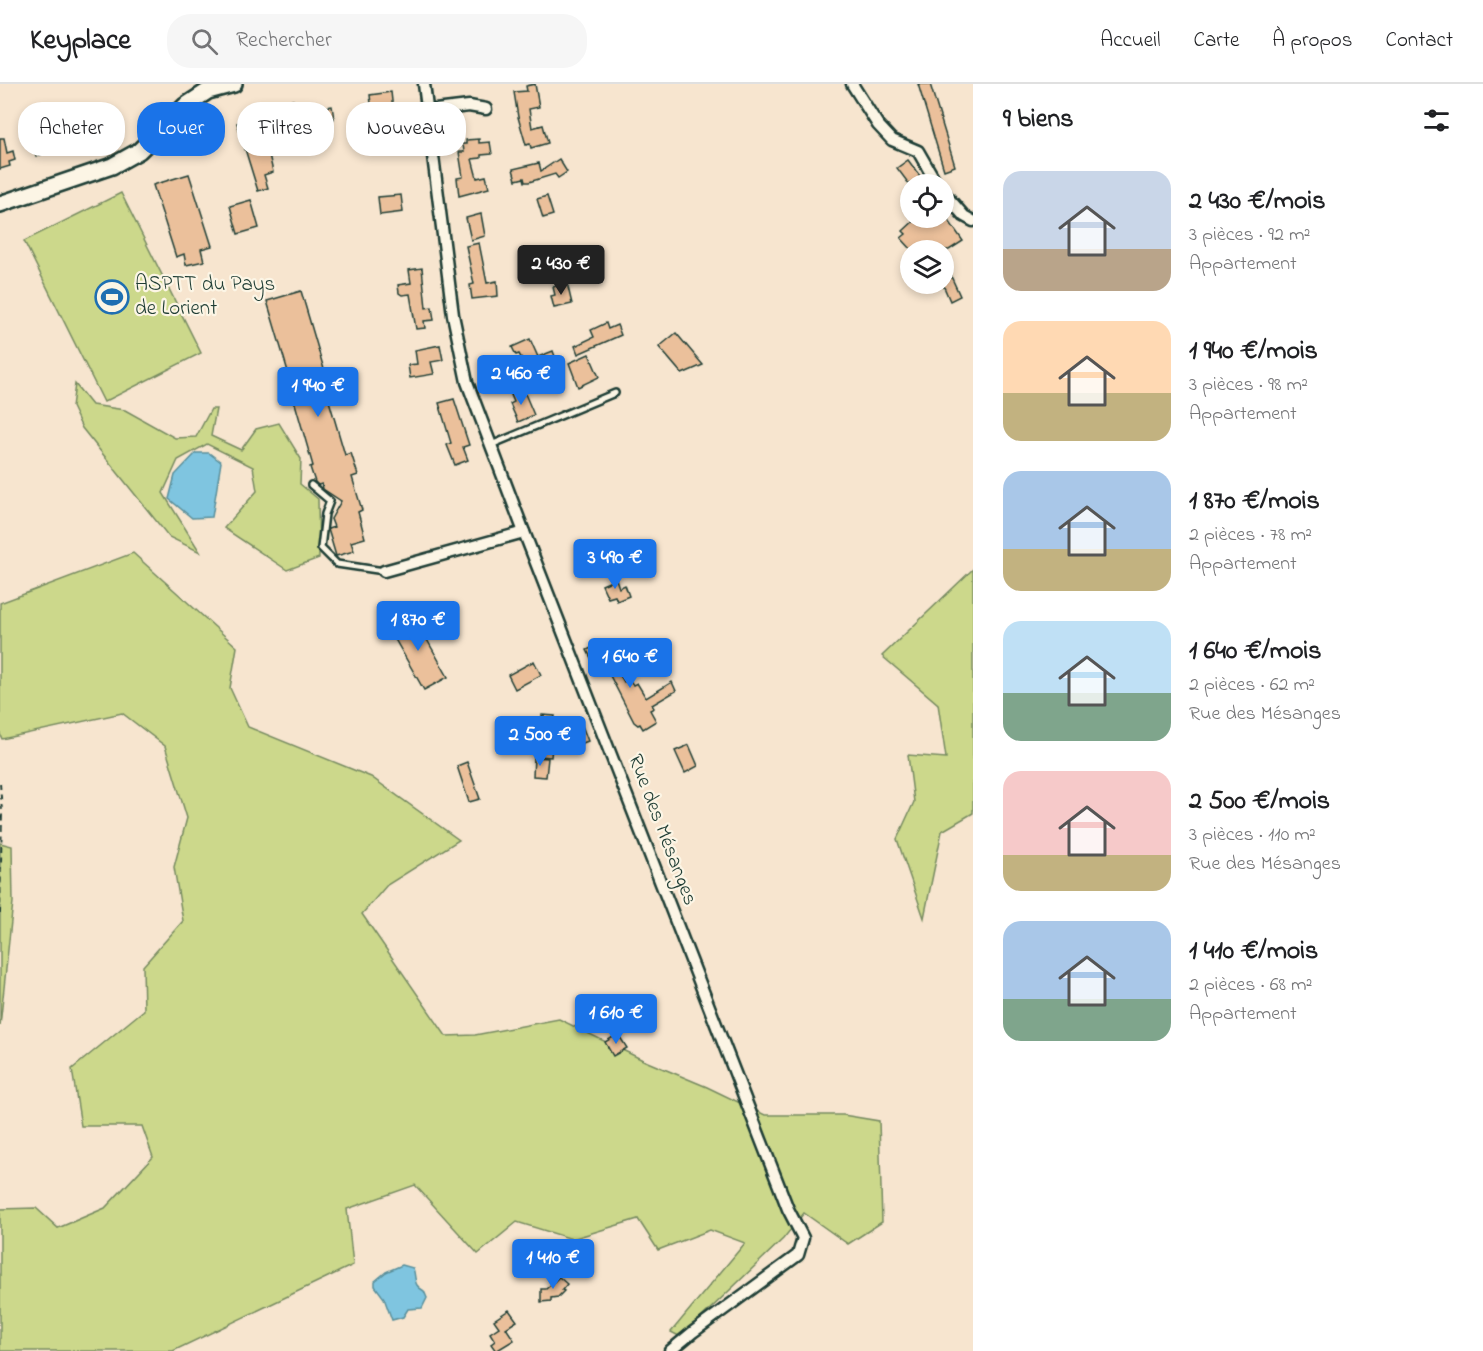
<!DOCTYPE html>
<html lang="fr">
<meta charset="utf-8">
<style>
:root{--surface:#fff;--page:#f6f6f6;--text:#202124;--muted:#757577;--line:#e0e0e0;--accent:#1a73e8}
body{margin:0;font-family:"Indie Flower",sans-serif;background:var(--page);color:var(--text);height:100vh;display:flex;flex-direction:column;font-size:22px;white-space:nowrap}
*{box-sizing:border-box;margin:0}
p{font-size:20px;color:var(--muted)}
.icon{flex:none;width:33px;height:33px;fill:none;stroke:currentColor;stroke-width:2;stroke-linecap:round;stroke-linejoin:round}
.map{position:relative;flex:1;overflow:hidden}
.panel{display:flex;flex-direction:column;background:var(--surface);width:510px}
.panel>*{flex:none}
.guide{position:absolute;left:18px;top:18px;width:570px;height:54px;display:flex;gap:12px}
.buttons{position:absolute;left:900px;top:90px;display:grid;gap:12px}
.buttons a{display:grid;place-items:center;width:54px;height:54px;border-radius:50%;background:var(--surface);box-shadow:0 3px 9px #0003;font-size:30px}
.price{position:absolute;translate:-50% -51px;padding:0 14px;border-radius:6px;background:var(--accent);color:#fff;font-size:20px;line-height:39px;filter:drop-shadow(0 2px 3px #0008)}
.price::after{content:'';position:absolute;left:50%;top:36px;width:18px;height:14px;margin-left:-9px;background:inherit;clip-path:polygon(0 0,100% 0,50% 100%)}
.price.active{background:#222;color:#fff}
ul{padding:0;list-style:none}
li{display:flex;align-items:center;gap:18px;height:150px;padding:0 30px}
li span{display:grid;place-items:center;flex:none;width:168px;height:120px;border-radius:18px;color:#555}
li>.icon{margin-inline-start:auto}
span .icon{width:72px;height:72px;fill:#fffc;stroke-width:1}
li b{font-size:26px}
h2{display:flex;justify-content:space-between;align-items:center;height:72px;padding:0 30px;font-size:26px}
.pill{padding:0 21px;border-radius:24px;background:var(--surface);box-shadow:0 3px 9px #0003;font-size:21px;line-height:54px}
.pill.active{background:var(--accent);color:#fff}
header{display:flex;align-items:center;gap:36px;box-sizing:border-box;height:84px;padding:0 30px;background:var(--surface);border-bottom:2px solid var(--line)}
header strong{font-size:28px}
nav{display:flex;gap:33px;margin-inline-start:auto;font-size:21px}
.search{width:420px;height:54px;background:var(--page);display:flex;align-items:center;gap:15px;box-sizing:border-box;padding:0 21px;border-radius:24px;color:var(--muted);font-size:22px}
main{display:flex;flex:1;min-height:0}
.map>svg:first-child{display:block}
</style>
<header>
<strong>Keyplace</strong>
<div class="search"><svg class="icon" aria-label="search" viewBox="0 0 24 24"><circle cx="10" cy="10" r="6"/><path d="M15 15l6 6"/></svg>Rechercher</div>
<nav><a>Accueil</a><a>Carte</a><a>À propos</a><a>Contact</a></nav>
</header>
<main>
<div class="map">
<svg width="973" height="1267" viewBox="0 0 973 1267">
<rect width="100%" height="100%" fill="#f7e5cf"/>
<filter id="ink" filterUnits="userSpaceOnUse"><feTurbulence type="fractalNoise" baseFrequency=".0167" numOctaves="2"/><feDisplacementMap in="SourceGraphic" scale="12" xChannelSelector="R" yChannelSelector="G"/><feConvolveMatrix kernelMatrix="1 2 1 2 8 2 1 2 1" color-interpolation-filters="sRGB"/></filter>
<g filter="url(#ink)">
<g fill="#ccd88b" stroke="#768a60" stroke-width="1.5">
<polygon points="121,109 201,269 104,318 24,157"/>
<polygon points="75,300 92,321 125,326 175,354 196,353 211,325 216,325 211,352 241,366 256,345 279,339 301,375 300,400 318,415 319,474 287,486 224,444 257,407 253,383 207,360 178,376 163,409 200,468 169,453 82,344 72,323"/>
<polygon points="133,469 237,563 230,604 248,643 371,693 459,756 387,801 362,830 446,952 475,951 559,935 645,977 707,1003 765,1031 843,1031 879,1037 882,1138 848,1160 804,1129 783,1155 681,1253 671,1248 745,1159 710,1146 658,1166 638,1135 572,1155 517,1138 478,1170 415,1101 347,1125 353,1181 173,1267 0,1267 0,1125 36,1124 58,1144 105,1124 153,1073 142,1042 81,1042 72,985 144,926 143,882 183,837 174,783 187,734 165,662 122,629 2,655 0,650 0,519"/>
<polygon points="973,485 973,729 942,747 924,834 897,755 914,718 908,671 946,674 938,620 882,572"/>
<polygon points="0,759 12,762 13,818 0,942"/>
</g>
<g fill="#7fc5e0" stroke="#598f9b" stroke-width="1.5">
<polygon points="196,369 209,369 221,378 212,433 192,434 169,415 175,391"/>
<path d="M 402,1181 L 413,1184 C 417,1196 412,1200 424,1207 L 427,1214 L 422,1224 L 408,1225 L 403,1233 L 392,1236 L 384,1214 L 375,1202 L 375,1197 L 386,1188 Z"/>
</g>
<g fill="#ebc09b" stroke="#1f3d34" stroke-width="1.5">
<polygon points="535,0 539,23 529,25 532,44 543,41 548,59 531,64 530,60 526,61 518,33 514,8 527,7 526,2"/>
<polygon points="918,0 930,0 955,82 944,86"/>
<polygon points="391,8 393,26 372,28 370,11"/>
<polygon points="293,16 296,31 279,34 276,19"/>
<polygon points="332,22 334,35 316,38 313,25"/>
<polygon points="80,24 83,38 66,43 62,29"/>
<polygon points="254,33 264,67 268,66 273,88 264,91 268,104 258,107 237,39"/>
<polygon points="48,48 53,67 36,72 32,58 40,55 39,50"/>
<polygon points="0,54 4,54 7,69 13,67 15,76 9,78 10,82 0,85"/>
<polygon points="479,55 479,59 490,58 492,70 481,71 481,74 472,75 477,94 486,92 489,104 459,112 457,94 463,93 459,68 464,68 463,60 466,60 466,56"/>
<polygon points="559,75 567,88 558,94 555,90 529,98 525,98 524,94 516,96 513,85 539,79 541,87"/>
<polygon points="908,76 926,100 909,100 897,84"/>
<polygon points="189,90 212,162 201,165 204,177 186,181 184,170 176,173 153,101"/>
<polygon points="401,111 403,128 380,131 378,113"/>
<polygon points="547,112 553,131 543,134 537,115"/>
<polygon points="251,116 259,144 238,150 230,122"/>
<polygon points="481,130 485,152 471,156 466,134"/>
<polygon points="917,134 947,134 963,157 949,166 912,166 901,154 906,150 903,147"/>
<polygon points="479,159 487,199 497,197 498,212 472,215 470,201 474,200 466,162"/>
<polygon points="944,177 960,212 950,217 944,203"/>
<polygon points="422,184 426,224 432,223 434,236 424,237 425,244 416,245 410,210 402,211 399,209 398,201 411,199 409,186"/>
<polygon points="567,199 572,220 554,224 551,212 555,211 553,203"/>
<polygon points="301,207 326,292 322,293 345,371 351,369 358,391 352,393 362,426 358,428 365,454 351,458 354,467 336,472 328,445 334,443 331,435 341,417 323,405 322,400 318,401 315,398 310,383 313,382 290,302 292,301 267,217"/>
<polygon points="606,239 608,245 617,241 621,251 578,270 575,262 594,253 591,246"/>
<polygon points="676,249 703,281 682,290 659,263"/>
<polygon points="530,255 538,273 553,267 557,278 530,289 519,270 516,271 512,263"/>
<polygon points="440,261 443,276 431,278 434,290 410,294 408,281 417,280 415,266"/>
<polygon points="589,270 599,293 578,303 569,279"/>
<polygon points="523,305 534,331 518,338 510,320 514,318 511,311"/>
<polygon points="454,315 469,361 463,363 468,376 455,381 447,361 451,359 439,319"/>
<polygon points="593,461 595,466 601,463 606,475 595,480 594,477 584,481 579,467"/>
<polygon points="616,495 619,504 625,501 629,512 617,517 615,512 608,514 602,501"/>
<polygon points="412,529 448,593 424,606 388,543"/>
<polygon points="601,559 624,598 629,595 633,601 637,599 646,614 672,598 676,607 652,621 654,624 650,626 656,637 643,645 640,640 638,641 634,638 607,586 599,590 587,566"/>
<polygon points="534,577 541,591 515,605 508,591"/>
<polygon points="542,631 555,632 551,673 539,672"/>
<polygon points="581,639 588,657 575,662 567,644"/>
<polygon points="689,661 698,682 685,689 675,667"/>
<polygon points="534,673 548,674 546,693 533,692"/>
<polygon points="467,678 480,715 469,718 457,682"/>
<polygon points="618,950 627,964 613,972 605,958"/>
<polygon points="559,1193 567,1200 562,1206 564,1207 558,1213 551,1214 551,1217 541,1218 541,1205 546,1205"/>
<polygon points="509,1226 517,1237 506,1244 514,1256 496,1267 491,1260 495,1257 490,1249 499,1243 494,1236"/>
</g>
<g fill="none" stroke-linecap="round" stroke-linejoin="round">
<defs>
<g id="lane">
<polyline points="491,361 615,309"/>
<polyline points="311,401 330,417 325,430 321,464 337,480 384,487"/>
</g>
<g id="street">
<polyline points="424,0 453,231 467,298 524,448 788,1125 803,1154 798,1171 693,1248 670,1267"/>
<polyline points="852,0 878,41 892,56 918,67 937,100"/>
<polyline points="427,27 469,22 486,25"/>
<polyline points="944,109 964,132 973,137"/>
<polyline points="384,487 524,448"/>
</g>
<polyline id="secondary" points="0,120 112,82 139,67 185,22 208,7 234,0"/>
</defs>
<use href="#lane" stroke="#1f3d34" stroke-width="10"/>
<use href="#street" stroke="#1f3d34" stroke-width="15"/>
<use href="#secondary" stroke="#1f3d34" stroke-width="20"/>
<polyline stroke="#1f3d34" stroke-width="2" stroke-dasharray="6 4.5" stroke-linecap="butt" points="0,699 2,728 0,829"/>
<use href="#lane" stroke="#fcf5e5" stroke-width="5"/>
<use href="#street" stroke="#fcf5e5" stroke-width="10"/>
<use href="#secondary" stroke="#fcf5e5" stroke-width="15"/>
</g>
</g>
<defs>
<symbol id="stadium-ring" viewBox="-11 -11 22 22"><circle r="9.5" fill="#fcf5e5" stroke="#1f6fb2" stroke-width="1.5"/><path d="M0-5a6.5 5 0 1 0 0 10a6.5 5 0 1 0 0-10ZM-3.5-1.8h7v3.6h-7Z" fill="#1f6fb2"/></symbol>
</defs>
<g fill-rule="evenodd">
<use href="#stadium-ring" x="93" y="194" width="38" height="38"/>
</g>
<g text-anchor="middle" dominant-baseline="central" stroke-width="4.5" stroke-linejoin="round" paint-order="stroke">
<g font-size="21" fill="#1f3d34" stroke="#fcf5e5" text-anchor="start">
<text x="135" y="201">ASPTT du Pays<tspan x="135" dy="24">de Lorient</tspan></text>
</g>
<g font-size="21" fill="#1f3d34" stroke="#fcf5e5">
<text transform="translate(662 746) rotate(69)">Rue des Mésanges</text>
</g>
</g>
</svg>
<div class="buttons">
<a><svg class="icon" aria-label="locate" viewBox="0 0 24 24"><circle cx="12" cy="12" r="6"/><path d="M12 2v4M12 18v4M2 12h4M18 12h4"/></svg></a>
<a><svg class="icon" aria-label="layers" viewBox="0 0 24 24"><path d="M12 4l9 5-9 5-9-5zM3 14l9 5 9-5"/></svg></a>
</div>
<b class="price active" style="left:561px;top:212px">2 430 €</b>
<b class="price" style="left:521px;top:322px">2 460 €</b>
<b class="price" style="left:318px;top:334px">1 940 €</b>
<b class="price" style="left:615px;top:506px">3 490 €</b>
<b class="price" style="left:418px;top:568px">1 870 €</b>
<b class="price" style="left:630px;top:605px">1 640 €</b>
<b class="price" style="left:540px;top:683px">2 500 €</b>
<b class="price" style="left:616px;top:961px">1 610 €</b>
<b class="price" style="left:553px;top:1206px">1 410 €</b>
<div class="guide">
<a class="pill">Acheter</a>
<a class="pill active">Louer</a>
<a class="pill">Filtres</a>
<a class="pill">Nouveau</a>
</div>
</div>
<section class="panel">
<h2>9 biens<svg class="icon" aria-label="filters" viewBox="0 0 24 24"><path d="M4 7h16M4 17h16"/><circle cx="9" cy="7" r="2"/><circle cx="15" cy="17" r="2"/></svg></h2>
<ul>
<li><span style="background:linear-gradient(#c9d6e8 65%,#b9a48a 0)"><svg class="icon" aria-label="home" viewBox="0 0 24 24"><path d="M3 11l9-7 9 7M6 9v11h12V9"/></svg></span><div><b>2 430 €/mois</b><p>3 pièces · 92 m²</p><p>Appartement</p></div></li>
<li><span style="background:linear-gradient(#ffd9b3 60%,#c2b280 0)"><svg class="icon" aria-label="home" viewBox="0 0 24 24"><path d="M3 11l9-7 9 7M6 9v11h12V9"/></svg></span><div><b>1 940 €/mois</b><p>3 pièces · 98 m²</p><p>Appartement</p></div></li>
<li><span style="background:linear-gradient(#a9c7e8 65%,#c2b280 0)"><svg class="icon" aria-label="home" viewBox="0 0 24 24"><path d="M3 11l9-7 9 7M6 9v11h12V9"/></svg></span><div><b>1 870 €/mois</b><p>2 pièces · 78 m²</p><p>Appartement</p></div></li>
<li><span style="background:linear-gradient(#bfe0f5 60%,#7fa58c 0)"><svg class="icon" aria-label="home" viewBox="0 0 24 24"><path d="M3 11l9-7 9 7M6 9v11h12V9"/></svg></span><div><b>1 640 €/mois</b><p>2 pièces · 62 m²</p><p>Rue des Mésanges</p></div></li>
<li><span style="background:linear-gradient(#f6c9c9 70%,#c2b280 0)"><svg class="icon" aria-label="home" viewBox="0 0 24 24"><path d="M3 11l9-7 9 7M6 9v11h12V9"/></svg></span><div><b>2 500 €/mois</b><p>3 pièces · 110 m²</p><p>Rue des Mésanges</p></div></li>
<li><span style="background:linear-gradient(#a9c7e8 65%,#7fa58c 0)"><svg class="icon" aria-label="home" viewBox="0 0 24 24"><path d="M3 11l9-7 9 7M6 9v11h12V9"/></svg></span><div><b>1 410 €/mois</b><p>2 pièces · 68 m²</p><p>Appartement</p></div></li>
</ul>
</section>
</main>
